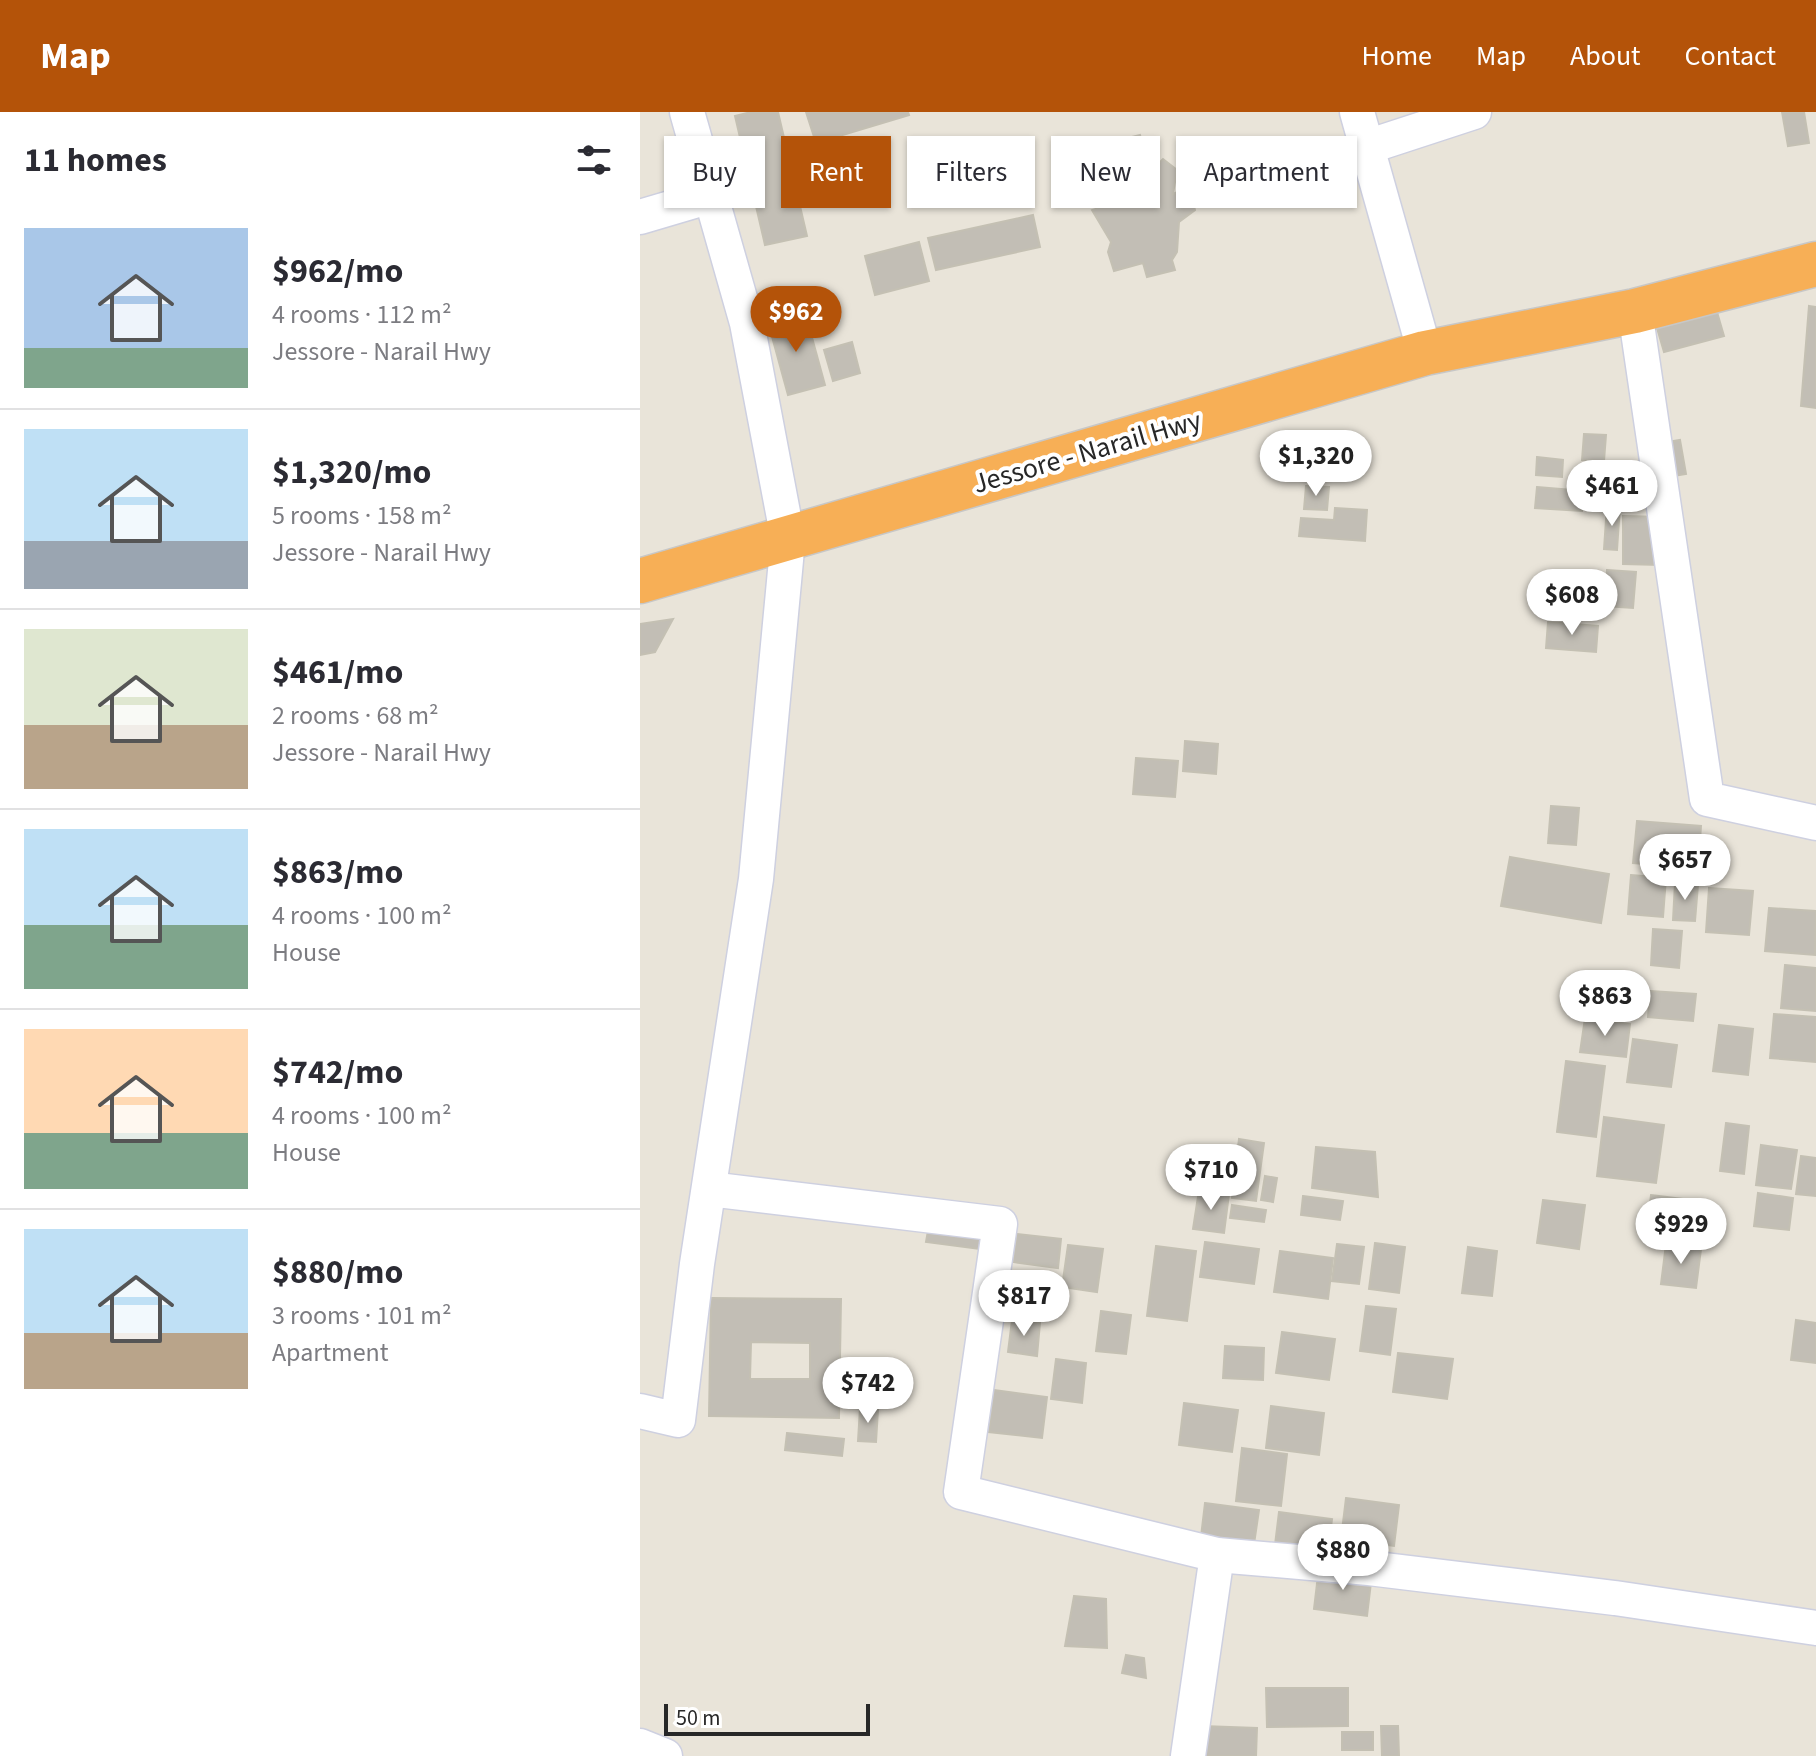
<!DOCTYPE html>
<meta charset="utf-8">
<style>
:root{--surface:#fff;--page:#f7f7f7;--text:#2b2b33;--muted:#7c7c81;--line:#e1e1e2;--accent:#b45309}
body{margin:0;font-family:"Source Sans 3",sans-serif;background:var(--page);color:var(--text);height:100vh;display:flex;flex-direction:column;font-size:30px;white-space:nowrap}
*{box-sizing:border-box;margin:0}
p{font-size:26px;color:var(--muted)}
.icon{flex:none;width:44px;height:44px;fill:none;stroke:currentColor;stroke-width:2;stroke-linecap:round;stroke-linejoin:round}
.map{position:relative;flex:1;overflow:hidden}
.panel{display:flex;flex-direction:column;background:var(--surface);width:640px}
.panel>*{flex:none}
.hud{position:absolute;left:24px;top:24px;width:760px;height:72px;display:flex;gap:16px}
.scale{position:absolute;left:24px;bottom:20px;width:206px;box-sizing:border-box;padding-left:8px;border:4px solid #272727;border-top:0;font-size:22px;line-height:28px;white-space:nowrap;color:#272727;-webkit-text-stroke:6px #fff;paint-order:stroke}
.price{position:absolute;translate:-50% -68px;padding:0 18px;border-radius:28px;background:#fff;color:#222;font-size:26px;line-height:52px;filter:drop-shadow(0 2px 4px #0008)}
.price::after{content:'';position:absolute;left:50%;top:48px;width:24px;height:18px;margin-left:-12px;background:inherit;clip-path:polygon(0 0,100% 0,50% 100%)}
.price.active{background:var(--accent);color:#fff}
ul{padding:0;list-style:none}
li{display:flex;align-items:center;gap:24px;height:200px;padding:0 24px}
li+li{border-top:2px solid var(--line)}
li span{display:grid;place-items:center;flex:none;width:224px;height:160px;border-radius:0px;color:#555}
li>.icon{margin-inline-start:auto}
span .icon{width:96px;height:96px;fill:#fffc;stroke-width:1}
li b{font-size:34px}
h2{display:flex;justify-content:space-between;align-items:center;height:96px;padding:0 24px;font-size:34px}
.pill{padding:0 28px;border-radius:0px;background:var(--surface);box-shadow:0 2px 6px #0004;font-size:28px;line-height:72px}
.pill.active{background:var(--accent);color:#fff}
header{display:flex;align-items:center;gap:48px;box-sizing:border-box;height:112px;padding:0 40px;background:var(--accent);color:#fff}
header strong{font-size:38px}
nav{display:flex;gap:44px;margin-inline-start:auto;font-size:28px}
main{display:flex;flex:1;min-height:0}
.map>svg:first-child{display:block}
</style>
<header>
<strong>Map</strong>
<nav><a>Home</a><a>Map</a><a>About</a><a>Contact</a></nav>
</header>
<main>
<section class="panel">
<h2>11 homes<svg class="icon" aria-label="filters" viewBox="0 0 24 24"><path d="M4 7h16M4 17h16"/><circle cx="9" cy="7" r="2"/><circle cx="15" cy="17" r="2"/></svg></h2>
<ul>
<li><span style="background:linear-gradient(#a9c7e8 75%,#7fa58c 0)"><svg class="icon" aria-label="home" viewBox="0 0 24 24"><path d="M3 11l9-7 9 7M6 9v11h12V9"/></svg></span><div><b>$962/mo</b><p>4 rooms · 112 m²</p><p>Jessore - Narail Hwy</p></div></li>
<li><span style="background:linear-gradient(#bfe0f5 70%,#9aa5b1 0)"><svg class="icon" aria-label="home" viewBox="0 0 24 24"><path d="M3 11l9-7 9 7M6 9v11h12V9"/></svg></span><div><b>$1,320/mo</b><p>5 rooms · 158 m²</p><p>Jessore - Narail Hwy</p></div></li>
<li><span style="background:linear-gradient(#dfe7d0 60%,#b9a48a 0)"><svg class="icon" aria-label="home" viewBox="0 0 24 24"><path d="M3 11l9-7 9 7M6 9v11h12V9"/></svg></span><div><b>$461/mo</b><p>2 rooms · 68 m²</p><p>Jessore - Narail Hwy</p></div></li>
<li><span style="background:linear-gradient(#bfe0f5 60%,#7fa58c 0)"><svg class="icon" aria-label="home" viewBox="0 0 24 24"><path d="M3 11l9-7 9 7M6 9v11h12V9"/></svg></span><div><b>$863/mo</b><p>4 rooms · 100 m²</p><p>House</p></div></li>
<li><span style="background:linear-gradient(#ffd9b3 65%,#7fa58c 0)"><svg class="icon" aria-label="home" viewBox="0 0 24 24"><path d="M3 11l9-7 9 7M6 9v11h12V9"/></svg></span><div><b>$742/mo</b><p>4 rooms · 100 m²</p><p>House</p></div></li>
<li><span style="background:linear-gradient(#bfe0f5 65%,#b9a48a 0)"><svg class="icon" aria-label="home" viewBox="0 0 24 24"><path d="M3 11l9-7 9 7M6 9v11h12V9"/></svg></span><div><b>$880/mo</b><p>3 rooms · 101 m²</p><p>Apartment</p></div></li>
</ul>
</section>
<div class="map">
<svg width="1176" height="1644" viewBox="0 0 1176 1644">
<rect width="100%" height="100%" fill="#e9e4d9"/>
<g fill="#c2beb5" stroke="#c4c0b3" stroke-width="2" fill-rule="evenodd">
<polygon points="111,0 138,0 167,124 125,133 95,4"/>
<polygon points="166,0 268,0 269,3 176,31"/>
<polygon points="1142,0 1164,0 1169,31 1148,34"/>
<polygon points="500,23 510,60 523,47 537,58 533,82 549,75 555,98 539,110 537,140 532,148 535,158 507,165 503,151 474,159 468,140 471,130 452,98 478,90 474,82 451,88 447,67 450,56 478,51 472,30"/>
<polygon points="393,103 400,135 296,158 288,126"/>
<polygon points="279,130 289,169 235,183 225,144"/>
<polygon points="1169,194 1176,195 1176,296 1161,294"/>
<polygon points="165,200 185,273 148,283 128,210"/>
<polygon points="1077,200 1084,224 1024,240 1017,216"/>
<polygon points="212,230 220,261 193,269 184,238"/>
<polygon points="944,322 966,323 964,349 942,348"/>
<polygon points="1040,328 1046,362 1027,365 1021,331"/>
<polygon points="897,345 923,348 922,365 896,363"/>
<polygon points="666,374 689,375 687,398 664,397"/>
<polygon points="897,375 944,379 942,399 895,396"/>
<polygon points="967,393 980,394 977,438 964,437"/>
<polygon points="695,396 727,398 725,429 659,424 661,406 694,408"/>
<polygon points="983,404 1022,405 1021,453 983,452"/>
<polygon points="967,458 996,460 993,496 965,494"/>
<polygon points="33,507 15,540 0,543 0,512"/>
<polygon points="908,510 958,514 956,540 906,536"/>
<polygon points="545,629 578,632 576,662 543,659"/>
<polygon points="496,646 538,649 535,685 493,682"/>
<polygon points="911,694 939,696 936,733 908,731"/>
<polygon points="997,709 1061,714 1058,756 993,751"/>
<polygon points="870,745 969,762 961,811 861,794"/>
<polygon points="991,763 1026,766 1023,805 988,802"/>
<polygon points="1035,771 1058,773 1055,809 1033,808"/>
<polygon points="1069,776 1113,779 1109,823 1066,820"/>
<polygon points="1129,796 1176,799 1175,843 1125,839"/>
<polygon points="1013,817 1042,819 1039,856 1011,853"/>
<polygon points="1145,853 1176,856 1176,899 1141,896"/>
<polygon points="1010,879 1056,882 1053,909 1008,905"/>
<polygon points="1134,902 1176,905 1176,950 1130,946"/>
<polygon points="945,906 990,912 986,945 940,940"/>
<polygon points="1079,913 1113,917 1108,963 1073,959"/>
<polygon points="993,927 1037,933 1031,975 987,970"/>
<polygon points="926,949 965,954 956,1025 917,1020"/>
<polygon points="964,1005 1024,1013 1016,1071 957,1064"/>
<polygon points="1086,1011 1109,1014 1104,1062 1080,1059"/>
<polygon points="599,1027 624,1031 616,1089 592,1086"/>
<polygon points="1121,1033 1157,1038 1151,1077 1116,1073"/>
<polygon points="676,1035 735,1040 738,1085 672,1076"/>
<polygon points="1161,1044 1176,1046 1176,1084 1156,1082"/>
<polygon points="625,1064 637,1066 633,1090 621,1088"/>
<polygon points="559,1078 589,1082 584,1121 553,1117"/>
<polygon points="1118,1081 1153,1086 1149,1118 1114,1114"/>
<polygon points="1011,1083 1060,1089 1057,1115 1008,1109"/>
<polygon points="663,1084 703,1089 700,1108 661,1103"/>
<polygon points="903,1088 945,1093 939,1137 897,1131"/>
<polygon points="592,1093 626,1098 624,1110 590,1106"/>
<polygon points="289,1113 349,1121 347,1138 286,1130"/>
<polygon points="377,1122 421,1127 418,1156 373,1150"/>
<polygon points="565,1130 619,1137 614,1172 560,1165"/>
<polygon points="735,1131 765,1135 759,1181 729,1177"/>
<polygon points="697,1132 724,1135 719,1172 692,1169"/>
<polygon points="1026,1132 1061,1137 1056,1176 1021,1172"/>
<polygon points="428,1133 463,1137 457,1180 422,1175"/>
<polygon points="516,1134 556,1139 547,1209 507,1204"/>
<polygon points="828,1135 857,1139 852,1184 822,1181"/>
<polygon points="640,1139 693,1146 688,1187 634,1180"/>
<path d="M 71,1186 L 201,1187 L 199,1306 L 69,1304 ZM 111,1230 L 170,1231 L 170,1267 L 110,1267 Z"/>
<polygon points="365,1188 394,1191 393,1207 364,1204"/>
<polygon points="726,1194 756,1197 750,1243 720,1239"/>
<polygon points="461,1199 491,1203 486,1242 456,1239"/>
<polygon points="372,1208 400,1211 397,1244 368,1240"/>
<polygon points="1156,1208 1176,1211 1176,1251 1151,1248"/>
<polygon points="642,1220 695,1227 689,1268 636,1261"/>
<polygon points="585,1234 624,1236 623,1268 583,1266"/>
<polygon points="758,1241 813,1247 807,1287 753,1280"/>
<polygon points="416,1247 446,1251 442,1291 411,1287"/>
<polygon points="354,1278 407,1285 402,1326 349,1320"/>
<polygon points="544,1291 598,1298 592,1340 539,1333"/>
<polygon points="631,1294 684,1301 679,1343 626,1336"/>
<polygon points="220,1296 238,1298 236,1330 218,1329"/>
<polygon points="147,1321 204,1327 202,1344 145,1338"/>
<polygon points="602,1336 647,1342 641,1394 596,1389"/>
<polygon points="706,1386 759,1393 754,1434 701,1427"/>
<polygon points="565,1391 619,1398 613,1439 560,1433"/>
<polygon points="639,1400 692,1407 687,1448 634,1441"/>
<polygon points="679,1455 732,1462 727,1504 674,1497"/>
<polygon points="434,1484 466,1487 467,1536 425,1534"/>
<polygon points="486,1543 504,1546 506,1566 482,1561"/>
<polygon points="626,1576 708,1576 708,1614 627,1615"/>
<polygon points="562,1614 617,1616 616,1644 561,1644"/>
<polygon points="741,1614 758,1614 759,1644 742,1644"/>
<rect x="702" y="1620" width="31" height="18"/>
</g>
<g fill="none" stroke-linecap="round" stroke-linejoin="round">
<defs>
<g id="street">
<polyline points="717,0 785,241"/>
<polyline points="727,35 834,0"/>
<polyline points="0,105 71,84"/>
<polyline points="995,199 1067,687 1176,711"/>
<polyline points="69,1077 360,1112 321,1380 577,1443 729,1456 975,1486 1176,1516"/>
<polyline points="0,1299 38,1308 57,1152 116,767 148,427 107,211 47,0"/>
<polyline points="0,1634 25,1644"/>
<polyline points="548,1644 577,1443"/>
</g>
<polyline id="highway" points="0,469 785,241 995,199 1176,152"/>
</defs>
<use href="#street" stroke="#ced0e0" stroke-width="37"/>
<use href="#highway" stroke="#c7c7c7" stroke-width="47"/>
<use href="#street" stroke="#fff" stroke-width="34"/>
<use href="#highway" stroke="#f7af56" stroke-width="44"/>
</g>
<g text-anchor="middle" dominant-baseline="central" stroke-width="8" stroke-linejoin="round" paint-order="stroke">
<g font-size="28" fill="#272727" stroke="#fff">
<text transform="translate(447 340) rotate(-16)">Jessore - Narail Hwy</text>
</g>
</g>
</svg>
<div class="scale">50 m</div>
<b class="price active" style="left:156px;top:242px">$962</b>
<b class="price" style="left:676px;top:386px">$1,320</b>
<b class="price" style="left:972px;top:416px">$461</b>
<b class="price" style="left:932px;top:525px">$608</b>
<b class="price" style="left:1045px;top:790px">$657</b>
<b class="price" style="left:965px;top:926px">$863</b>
<b class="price" style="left:571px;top:1100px">$710</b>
<b class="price" style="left:1041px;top:1154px">$929</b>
<b class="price" style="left:384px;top:1226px">$817</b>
<b class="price" style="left:228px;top:1313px">$742</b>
<b class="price" style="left:703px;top:1480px">$880</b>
<div class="hud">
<a class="pill">Buy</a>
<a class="pill active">Rent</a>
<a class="pill">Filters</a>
<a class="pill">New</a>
<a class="pill">Apartment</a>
</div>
</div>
</main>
